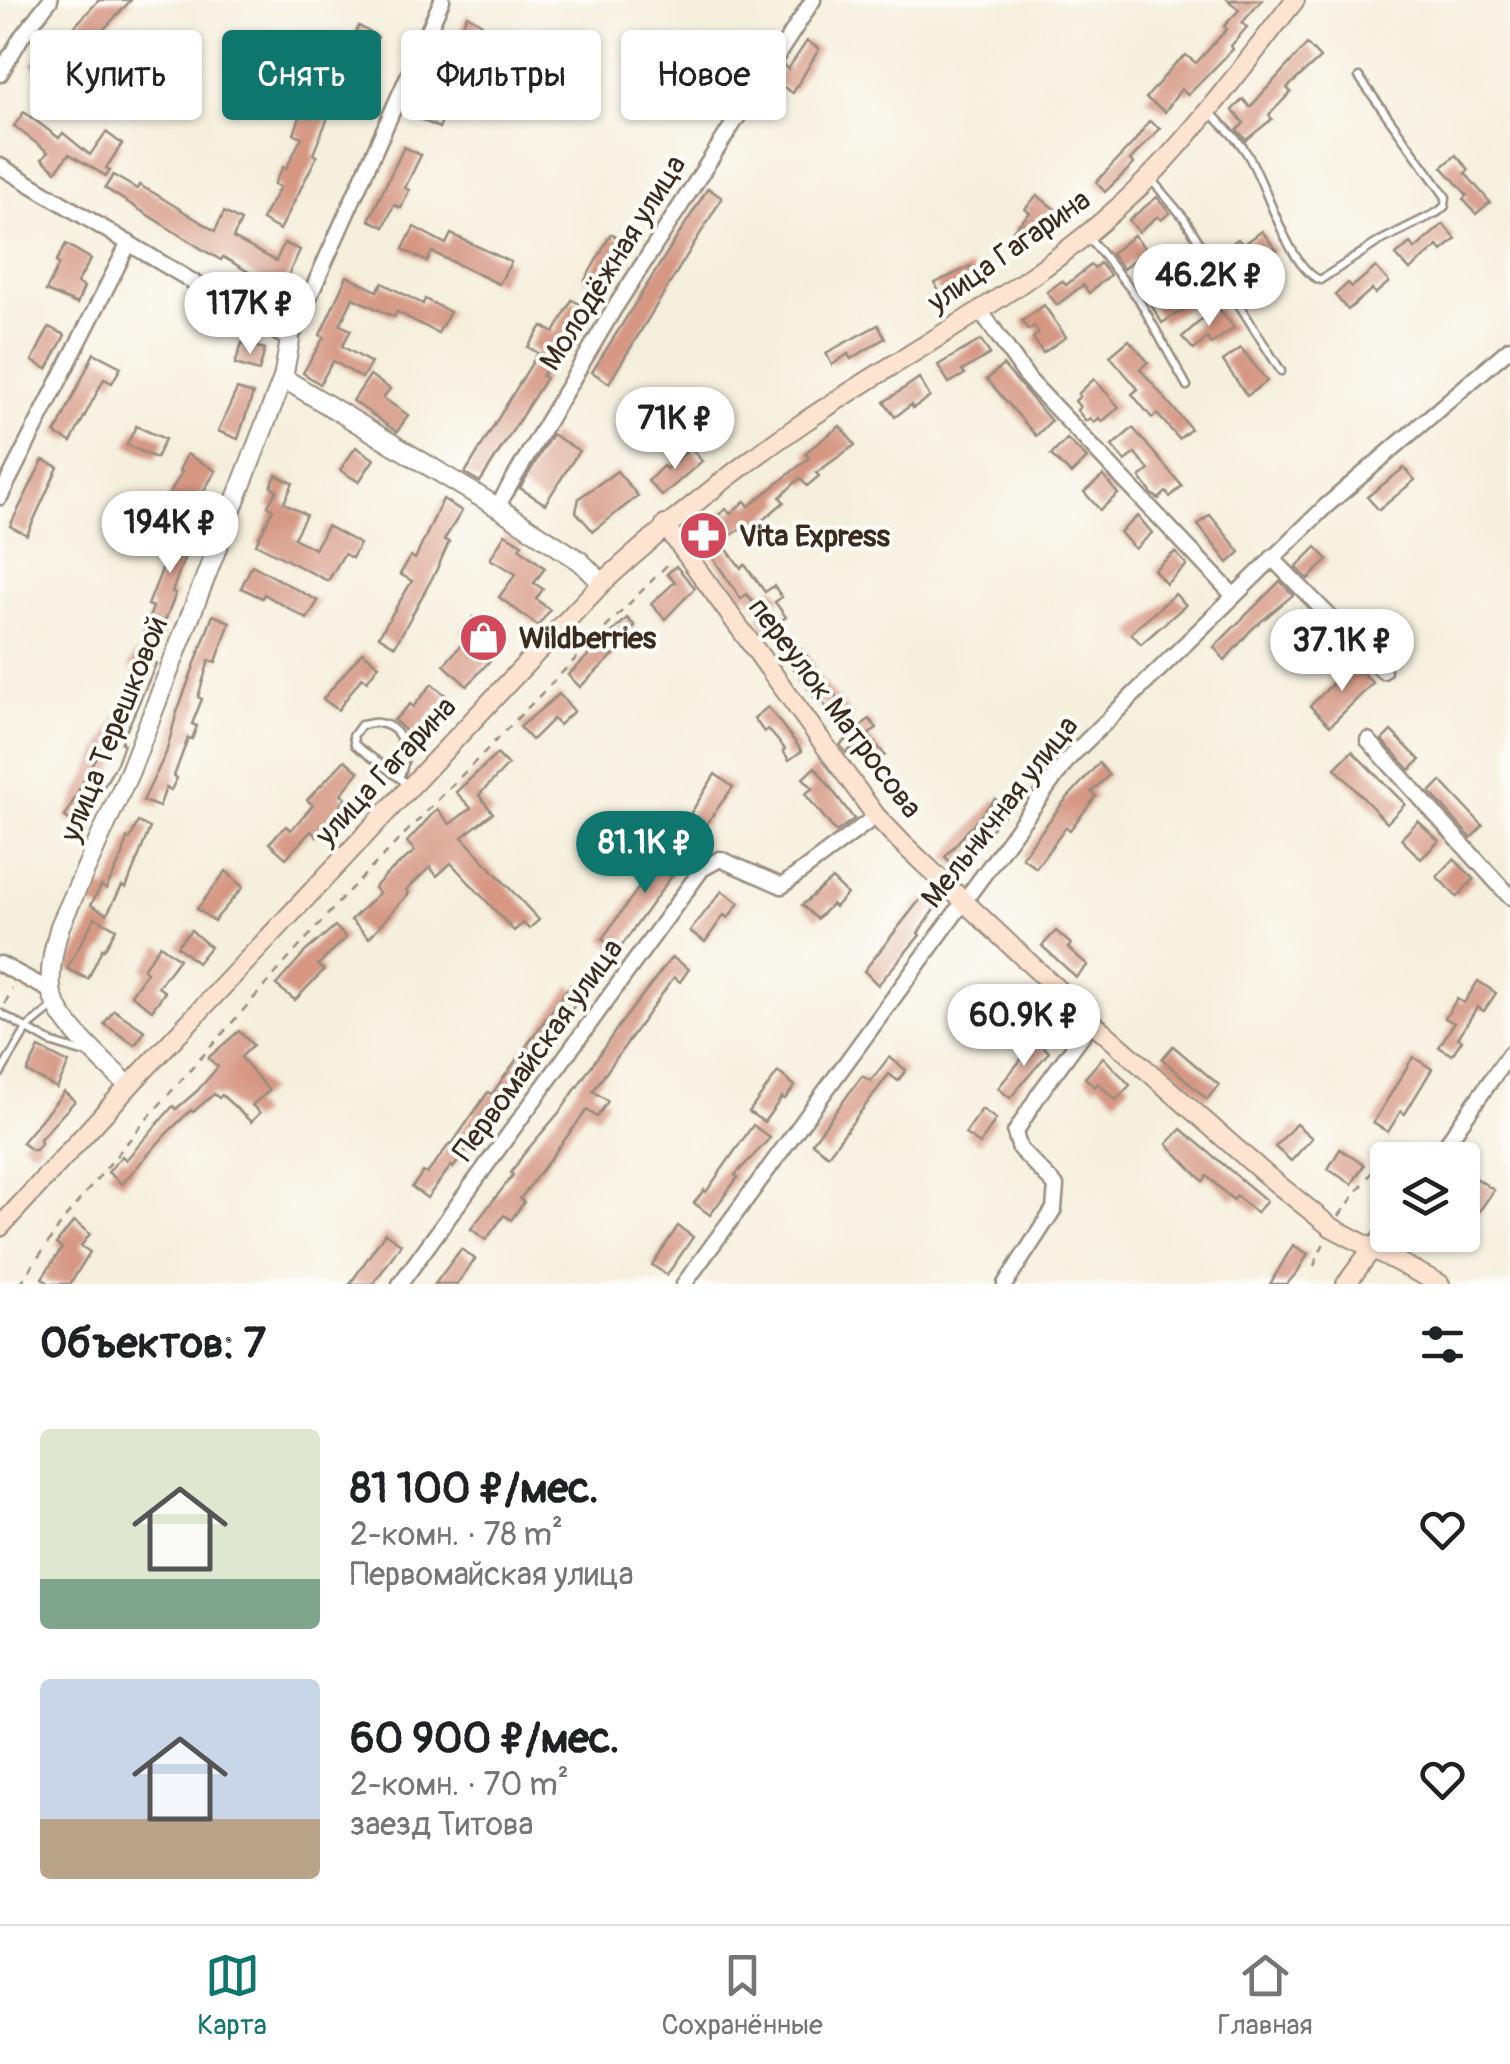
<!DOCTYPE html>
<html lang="ru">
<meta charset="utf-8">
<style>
:root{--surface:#fff;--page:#f2f2f2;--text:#202124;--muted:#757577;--line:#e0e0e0;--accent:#0f766e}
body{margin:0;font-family:Pangolin,sans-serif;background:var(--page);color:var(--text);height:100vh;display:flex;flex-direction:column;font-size:38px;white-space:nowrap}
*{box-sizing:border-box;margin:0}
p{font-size:32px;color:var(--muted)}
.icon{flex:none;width:55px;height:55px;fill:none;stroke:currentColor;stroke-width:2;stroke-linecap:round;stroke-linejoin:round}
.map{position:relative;height:1284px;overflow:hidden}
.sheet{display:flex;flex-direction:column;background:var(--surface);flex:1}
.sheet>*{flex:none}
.top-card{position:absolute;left:30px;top:30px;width:1000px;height:90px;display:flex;gap:20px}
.controls{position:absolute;left:1370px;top:1142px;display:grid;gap:20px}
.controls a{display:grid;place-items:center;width:110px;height:110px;border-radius:10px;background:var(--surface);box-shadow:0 2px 8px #0004;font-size:50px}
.price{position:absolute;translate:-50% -85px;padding:0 22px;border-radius:35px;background:#fff;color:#222;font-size:32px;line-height:65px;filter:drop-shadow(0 2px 5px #0008)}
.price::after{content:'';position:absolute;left:50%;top:60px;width:30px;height:22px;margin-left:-15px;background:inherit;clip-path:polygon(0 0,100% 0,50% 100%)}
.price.current{background:var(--accent);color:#fff}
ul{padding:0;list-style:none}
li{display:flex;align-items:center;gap:30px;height:250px;padding:0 40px}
li span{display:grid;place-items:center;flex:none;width:280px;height:200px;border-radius:10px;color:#555}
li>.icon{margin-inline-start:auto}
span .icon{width:120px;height:120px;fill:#fffc;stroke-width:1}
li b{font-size:42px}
h2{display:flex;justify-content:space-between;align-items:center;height:120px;padding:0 40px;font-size:42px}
.tag{padding:0 35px;border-radius:10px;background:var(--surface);box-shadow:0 2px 8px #0004;font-size:35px;line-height:90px}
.tag.current{background:var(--accent);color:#fff}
.menu{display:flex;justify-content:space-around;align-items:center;height:140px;border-top:2px solid var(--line);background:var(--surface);font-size:28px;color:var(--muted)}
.menu a{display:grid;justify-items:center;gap:5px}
.menu .current{color:var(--accent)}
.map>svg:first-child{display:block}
</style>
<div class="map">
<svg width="1510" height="1284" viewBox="0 0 1510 1284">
<rect width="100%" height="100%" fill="#fdfcf7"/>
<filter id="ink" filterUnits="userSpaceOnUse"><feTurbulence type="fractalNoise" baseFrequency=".01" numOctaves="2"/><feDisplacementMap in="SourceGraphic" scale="20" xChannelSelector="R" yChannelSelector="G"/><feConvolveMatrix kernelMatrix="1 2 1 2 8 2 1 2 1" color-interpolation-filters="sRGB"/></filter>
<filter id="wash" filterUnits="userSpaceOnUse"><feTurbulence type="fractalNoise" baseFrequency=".0048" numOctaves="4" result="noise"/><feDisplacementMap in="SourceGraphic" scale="40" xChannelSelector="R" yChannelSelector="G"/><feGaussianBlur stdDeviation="2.25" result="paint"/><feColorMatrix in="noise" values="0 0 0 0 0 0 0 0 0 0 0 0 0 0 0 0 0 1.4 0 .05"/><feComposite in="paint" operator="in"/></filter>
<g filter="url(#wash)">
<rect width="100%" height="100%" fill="#f5efdd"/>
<g id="blocks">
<g fill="#d69783">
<polygon points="99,0 131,0 90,44 74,27"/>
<polygon points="1228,0 1262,0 1242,23 1247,27 1231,46 1233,49 1188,95 1181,89 1165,112 1146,98 1175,64 1186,55 1196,63 1227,29 1224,26 1239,10"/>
<polygon points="467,15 482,24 468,56 451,48"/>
<polygon points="359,26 378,37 329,115 313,154 317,156 280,230 262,220 280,187 274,184 283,167 286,169 302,137 294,134 301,114 305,115 319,87 326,90"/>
<polygon points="807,41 819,49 793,93 774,81 784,66 788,69"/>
<polygon points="1307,44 1320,58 1287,88 1291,92 1269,115 1272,119 1246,140 1237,130 1244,123 1232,110 1243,99 1250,107"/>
<polygon points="51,45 69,64 48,83 31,64"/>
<polygon points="435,81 455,90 439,128 420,119"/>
<polygon points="24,112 59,138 63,133 90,155 106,132 122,144 106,168 110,171 106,176 69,154 56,171 42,159 48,152 14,126"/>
<polygon points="1149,121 1160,128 1130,160 1134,164 1105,192 1096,182 1134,142"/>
<polygon points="404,147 421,155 405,188 409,190 401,208 394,205 384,227 369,220"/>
<polygon points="1456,155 1469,170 1465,173 1490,202 1476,214 1463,199 1467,195 1442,167"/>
<polygon points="113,175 137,189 139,185 154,193 215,231 224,212 241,221 233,238 276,261 284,243 300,250 281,291 223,257 221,260 205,251 105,188"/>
<polygon points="708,188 722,198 609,383 592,372"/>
<polygon points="1037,195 1057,211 1045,225 1041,222 1023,240 1013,230 1030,213 1025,209"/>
<polygon points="1157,197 1170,213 1161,220 1158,216 1139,232 1129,220"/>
<polygon points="1443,224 1456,239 1442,251 1438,246 1410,270 1396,255 1410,243 1415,249"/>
<polygon points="414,227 446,244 451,234 511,262 499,284 432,252 427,262 403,249"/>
<polygon points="1262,231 1277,251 1262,261 1257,255 1238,269 1223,250 1238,239 1243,245"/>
<polygon points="611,234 628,244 600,288 585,280"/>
<polygon points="1134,235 1146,250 1123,269 1111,254"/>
<polygon points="66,244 91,259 77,283 84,287 77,304 46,291 59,264 56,262"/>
<polygon points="1182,254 1210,294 1162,323 1146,296 1172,280 1163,267"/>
<polygon points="1100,263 1110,275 1089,293 1083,285 1057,305 1047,292 1062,281 1066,285 1091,265 1094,268"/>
<polygon points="971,266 978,284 944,302 935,283"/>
<polygon points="1376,267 1389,282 1375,294 1372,289 1348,310 1335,295 1348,283 1352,287"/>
<polygon points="347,276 377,291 382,283 423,304 425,299 450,312 438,333 397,312 394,317 353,298 340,325 351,330 342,346 371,363 362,378 333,361 320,384 303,373 324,337 320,335"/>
<polygon points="572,300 588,308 542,376 546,378 480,482 465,473 538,353 528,347 542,326 554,333"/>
<polygon points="1044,305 1066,337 1043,353 1033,338 1039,333 1034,326 1028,330 1022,321"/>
<polygon points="1217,306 1234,328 1211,344 1207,338 1194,350 1182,337"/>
<polygon points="878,325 885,338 851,359 848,354 832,365 826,353"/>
<polygon points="49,327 65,335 47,369 32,361"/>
<polygon points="981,340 990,354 962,371 965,374 949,383 938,365"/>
<polygon points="1129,340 1148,362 1140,369 1191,429 1179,439 1157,414 1152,418 1132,394 1138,389 1110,356"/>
<polygon points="242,343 265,349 259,371 235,364"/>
<polygon points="1241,348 1267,381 1247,396 1223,361"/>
<polygon points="94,353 121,367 112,383 104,379 71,442 55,434"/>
<polygon points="1003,365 1051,421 1036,436 987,379"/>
<polygon points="370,375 390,389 383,398 408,415 397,432 353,401"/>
<polygon points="919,378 930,397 913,408 911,405 895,417 884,402"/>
<polygon points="1094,379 1119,407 1102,422 1099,418 1094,423 1090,418 1086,421 1077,410 1080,407 1075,401 1080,396 1078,394"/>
<polygon points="237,389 253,394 238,439 218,431"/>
<polygon points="136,426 165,439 156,458 127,445"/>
<polygon points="840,426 855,445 816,473 819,476 807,486 800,478 780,497 784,502 752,529 747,523 722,543 741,568 745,565 765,592 774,586 782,597 775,602 786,617 768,631 758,618 762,615 747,594 741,599 696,533 726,509 730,514 745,501 749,506 809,458 805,453"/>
<polygon points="1133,428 1182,486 1170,497 1166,492 1159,499 1152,494 1140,477 1149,470 1135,453 1125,461 1112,446"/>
<polygon points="552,434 579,451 545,504 520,488"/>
<polygon points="1067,439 1087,458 1071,474 1051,455"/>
<polygon points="356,447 374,459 359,482 340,470"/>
<polygon points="691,448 702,461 662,496 648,481 663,466 666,469"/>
<polygon points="187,454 216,471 191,511 167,498 182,472 179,471"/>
<polygon points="43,460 58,467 27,535 10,526"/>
<polygon points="1404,468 1415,480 1379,510 1367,497"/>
<polygon points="617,471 638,496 593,531 576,512 579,498"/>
<polygon points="276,475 293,483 284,503 306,515 294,538 315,549 327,526 360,544 352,558 344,554 328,581 256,544 273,509 268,506 277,490 271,487"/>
<polygon points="1103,476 1118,494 1100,510 1084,492"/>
<polygon points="443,499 462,511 444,540 449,542 436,571 395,646 379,636 412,581 400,574 411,556 415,559"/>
<polygon points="183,510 199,517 172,592 176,593 163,626 166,628 161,643 142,637 153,607 148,605 168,554 162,551"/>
<polygon points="1210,515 1240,552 1228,563 1198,525"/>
<polygon points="1138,516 1152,533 1135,549 1120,532"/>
<polygon points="505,534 522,544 519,548 545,568 534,583 543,589 536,599 550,610 538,626 499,597 516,574 490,559"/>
<polygon points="1316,547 1328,560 1308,579 1296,567"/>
<polygon points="1175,552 1187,565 1166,584 1154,570"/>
<polygon points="252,565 318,601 307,619 264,594 262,598 241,588"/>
<polygon points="676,566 695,588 665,619 651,604 675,582 667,574"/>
<polygon points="1280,581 1293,595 1252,629 1225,660 1214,647"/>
<polygon points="1175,594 1186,605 1141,644 1131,633"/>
<polygon points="213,615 230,622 216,662 209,660 198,697 202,699 192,724 197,726 192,739 188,738 174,776 177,778 171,790 166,788 159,807 143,801 166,753 177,712"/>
<polygon points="473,617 506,643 467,686 444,665 467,638 461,633"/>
<polygon points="627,618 635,626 615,644 620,649 580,687 568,675"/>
<polygon points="1317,629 1336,648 1322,662 1304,643"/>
<polygon points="801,649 815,666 812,669 854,717 841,725 822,702 819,704 788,660"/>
<polygon points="362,652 379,665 367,681 362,677 338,710 323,699"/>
<polygon points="135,653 156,664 121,743 124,744 117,763 81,827 65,817 139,672 128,667"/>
<polygon points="1353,663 1373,683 1330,726 1310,706"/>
<polygon points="432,684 449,698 412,737 394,720 410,704 413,707"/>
<polygon points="559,694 574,711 559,725 553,719 532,740 520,727"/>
<polygon points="768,707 802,751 789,760 783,751 785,749 768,729 764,732 754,718"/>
<polygon points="869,719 877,728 868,735 885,755 872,766 854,746 846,753 840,745"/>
<polygon points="1391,731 1420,760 1410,770 1382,740"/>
<polygon points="1352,751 1405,804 1387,823 1335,768"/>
<polygon points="497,754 508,765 479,795 493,813 462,837 539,920 529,929 523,923 514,931 451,863 437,876 430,867 406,890 409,893 369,938 351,920 379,893 374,888 388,873 415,851 407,842 437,809 450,824 471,808 456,792"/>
<polygon points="345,760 359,772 341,794 346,798 317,837 311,831 286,858 269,843 286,826 291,830 313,805 307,800"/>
<polygon points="1099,763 1109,775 1091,792 1096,796 1070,830 1066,827 1036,868 1022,857 1062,804"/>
<polygon points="815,767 854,819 836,832 805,794 813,788 803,778"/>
<polygon points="715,774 733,787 704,827 689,816"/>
<polygon points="1441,781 1483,826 1471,838 1430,792"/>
<polygon points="995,799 1008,810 957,868 945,857"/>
<polygon points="1418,821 1439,841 1421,859 1401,839"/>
<polygon points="138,822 150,828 126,888 122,886 107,914 91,905 101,886 106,889 123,855 127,838 130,839"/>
<polygon points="672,841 688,853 618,951 602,939"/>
<polygon points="1454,859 1474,879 1457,897 1437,877"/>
<polygon points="226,871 243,887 214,921 197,909"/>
<polygon points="832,879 847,894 835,907 832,904 817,919 802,905"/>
<polygon points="722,891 739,903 728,918 724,915 705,942 690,931"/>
<polygon points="923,896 937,905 918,933 920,935 878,985 864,971"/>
<polygon points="95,917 116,929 104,950 102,949 88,979 67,969"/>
<polygon points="335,926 346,938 318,965 324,970 295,1000 276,985 305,952"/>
<polygon points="191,930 210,947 197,963 177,946"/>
<polygon points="1056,931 1071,944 1068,948 1088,965 1076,977 1042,946"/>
<polygon points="160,945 179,959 158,987 165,992 152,1010 131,995 147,972 143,969"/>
<polygon points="672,957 689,969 680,982 674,977 593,1091 608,1101 597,1117 587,1110 520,1199 524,1202 511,1220 504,1215 486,1240 471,1229 513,1175 511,1173 523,1155 562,1109 618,1027"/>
<polygon points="1478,981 1496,993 1484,1011 1477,1007 1458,1038 1462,1040 1452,1055 1439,1047 1454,1023 1445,1018 1457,999 1464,1003"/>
<polygon points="570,985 582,994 515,1094 512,1092 471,1148 469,1146 453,1168 451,1166 427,1198 412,1187 423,1172 427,1174 450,1143 452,1144 488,1092 492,1094"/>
<polygon points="114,1010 145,1031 135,1045 104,1024"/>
<polygon points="239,1031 253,1045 241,1057 269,1091 252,1105 260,1113 251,1122 222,1095 219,1098 214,1094 193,1112 191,1110 167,1133 122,1184 108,1172 122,1156 126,1160 173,1106 176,1109 197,1091 218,1067 208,1058"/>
<polygon points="1036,1041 1049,1052 1010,1098 998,1088"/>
<polygon points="1173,1046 1219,1085 1207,1099 1162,1059"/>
<polygon points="39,1048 69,1063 57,1088 27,1072"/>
<polygon points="889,1057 906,1070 898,1081 889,1074 828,1155 812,1143 862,1076 871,1081"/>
<polygon points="1103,1057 1130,1085 1116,1100 1098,1083 1095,1087 1085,1078"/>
<polygon points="1413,1057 1432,1069 1405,1114 1401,1111 1388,1132 1373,1123"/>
<polygon points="778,1072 795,1086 785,1099 782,1097 764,1122 749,1112"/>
<polygon points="64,1092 75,1101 40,1139 41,1144 36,1150 31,1150 22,1142"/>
<polygon points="982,1109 996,1119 980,1144 965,1134"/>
<polygon points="1296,1124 1312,1138 1291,1161 1275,1147"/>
<polygon points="753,1125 770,1138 735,1175 738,1177 710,1215 694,1203 704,1190 706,1192"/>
<polygon points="1181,1129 1267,1201 1256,1213 1237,1196 1233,1200 1207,1176 1203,1181 1167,1144"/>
<polygon points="1340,1149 1364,1165 1352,1184 1328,1169"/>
<polygon points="1476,1178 1494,1190 1462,1236 1462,1199"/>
<polygon points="74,1221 90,1234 81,1246 90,1252 70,1284 50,1284 42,1278 62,1248 56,1244"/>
<polygon points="678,1226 693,1237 667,1275 652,1265"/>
<polygon points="385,1233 401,1244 386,1266 373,1284 350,1284"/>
<polygon points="1293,1245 1308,1254 1298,1271 1287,1284 1270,1284"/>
<polygon points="461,1249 475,1259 457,1284 435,1284"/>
</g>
</g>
</g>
<g filter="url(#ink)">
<use href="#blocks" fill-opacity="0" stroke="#988c7e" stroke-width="2.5"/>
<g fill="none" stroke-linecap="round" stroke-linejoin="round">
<defs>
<g id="service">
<path d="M 1209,111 C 1221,124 1237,137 1246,152 C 1266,181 1287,267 1320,280 L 1380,241 L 1438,212 L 1445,206 L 1446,197 L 1359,77"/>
<polyline points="1150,178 1184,218 1281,371"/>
<polyline points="1089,238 1138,298 1187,386"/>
<path d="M 399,777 C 410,758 405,726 378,723 C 372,722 366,725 361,725 L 353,736 L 355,745 L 409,785"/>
<polyline points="0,1013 50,1042 82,1052 86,1046"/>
<polyline points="0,1074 28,1027 55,1005"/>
</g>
<g id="minor">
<polyline points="0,74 22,36 50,0"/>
<polyline points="0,166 290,340 442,0"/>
<polyline points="980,310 1029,380 1234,596"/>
<polyline points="0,497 129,243"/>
<polyline points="497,507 614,309 813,0"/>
<polyline points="1272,558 1383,671"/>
<polyline points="1368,740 1510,897"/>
<polyline points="0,964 51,991"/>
<polyline points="1435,1160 1510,1053"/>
<polyline points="1372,1249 1388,1227"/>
<polyline points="400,1284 702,869 720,859 782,886 876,816"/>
<polyline points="684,1284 1069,758 1326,506 1510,348"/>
<polyline points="1005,1284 1054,1209 1056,1186 1020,1149 1015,1133 1039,1094 1092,1022"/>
</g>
<g id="tertiary">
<polyline points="290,340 283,378 497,507 580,561 602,583"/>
<path d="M 129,1086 C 107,1064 54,1020 51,988 C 49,967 54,946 60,926 L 130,771 L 283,378"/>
</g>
<g id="secondary">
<polyline points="665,525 876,816 903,844 1092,1022 1265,1174 1331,1227 1440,1284"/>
<path d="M 0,1227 L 129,1086 L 602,583 C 666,525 732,471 804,422 C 910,350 1028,291 1123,203 C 1186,145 1242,67 1295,0"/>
<polyline points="1346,1284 1372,1249"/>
</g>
</defs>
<use href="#service" stroke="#988c7e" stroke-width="11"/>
<use href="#minor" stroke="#988c7e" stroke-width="19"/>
<use href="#tertiary" stroke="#988c7e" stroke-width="22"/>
<use href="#secondary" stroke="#988c7e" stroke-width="22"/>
<g stroke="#988c7e" stroke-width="2.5" stroke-dasharray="8 8" stroke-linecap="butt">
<polyline points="5,1004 12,988"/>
<polyline points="1339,1216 1372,1172"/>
<polyline points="1314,1266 1325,1240"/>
<polyline points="20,1284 65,1218 145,1121 346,894 669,563 669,558"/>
</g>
<use href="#service" stroke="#fff" stroke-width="6"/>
<use href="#minor" stroke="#fff" stroke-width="14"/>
<use href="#tertiary" stroke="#fff" stroke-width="18"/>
<use href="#secondary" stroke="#fde4d0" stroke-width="18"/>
</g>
</g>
<defs>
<symbol id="pharmacy-disc" viewBox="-11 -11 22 22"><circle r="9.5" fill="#d1495b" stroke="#fdfcf7"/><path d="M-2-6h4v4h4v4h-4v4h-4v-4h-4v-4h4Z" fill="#fff"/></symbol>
<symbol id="shop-disc" viewBox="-11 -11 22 22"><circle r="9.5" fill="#d1495b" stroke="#fdfcf7"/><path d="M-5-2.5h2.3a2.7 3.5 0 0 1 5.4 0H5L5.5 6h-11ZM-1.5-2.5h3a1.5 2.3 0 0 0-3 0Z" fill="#fff"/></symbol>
</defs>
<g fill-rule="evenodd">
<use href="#pharmacy-disc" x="676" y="508" width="55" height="55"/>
<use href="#shop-disc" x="456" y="610" width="55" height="55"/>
</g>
<g text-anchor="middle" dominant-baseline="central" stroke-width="8" stroke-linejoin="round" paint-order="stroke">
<g font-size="30" fill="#3b2a1e" stroke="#fdfcf7">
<text transform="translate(1009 251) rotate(-35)">улица Гагарина</text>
<text transform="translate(613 263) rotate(-58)">Молодёжная улица</text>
<text transform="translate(835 708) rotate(53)">переулок Матросова</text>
<text transform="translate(114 729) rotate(-68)">улица Терешковой</text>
<text transform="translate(386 771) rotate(-47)">улица Гагарина</text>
<text transform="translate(1000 812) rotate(-52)">Мельничная улица</text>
<text transform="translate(538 1050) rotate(-54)">Первомайская улица</text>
</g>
<g font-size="30" font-weight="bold" fill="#3b2a1e" stroke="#fdfcf7" text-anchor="start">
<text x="739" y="536">Vita Express</text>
<text x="519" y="638">Wildberries</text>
</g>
</g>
</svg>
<div class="controls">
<a><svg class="icon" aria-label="layers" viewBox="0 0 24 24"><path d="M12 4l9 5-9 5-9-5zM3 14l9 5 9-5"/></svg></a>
</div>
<b class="price" style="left:1209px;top:329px">46.2K ₽</b>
<b class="price" style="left:250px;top:357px">117K ₽</b>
<b class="price" style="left:675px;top:472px">71K ₽</b>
<b class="price" style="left:170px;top:576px">194K ₽</b>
<b class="price" style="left:1342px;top:694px">37.1K ₽</b>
<b class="price current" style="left:645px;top:896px">81.1K ₽</b>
<b class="price" style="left:1024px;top:1069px">60.9K ₽</b>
<div class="top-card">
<a class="tag">Купить</a>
<a class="tag current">Снять</a>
<a class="tag">Фильтры</a>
<a class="tag">Новое</a>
</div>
</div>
<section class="sheet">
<h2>Объектов: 7<svg class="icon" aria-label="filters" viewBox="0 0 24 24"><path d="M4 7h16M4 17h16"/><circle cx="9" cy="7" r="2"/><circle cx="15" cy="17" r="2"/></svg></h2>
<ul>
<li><span style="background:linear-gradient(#dfe7d0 75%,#7fa58c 0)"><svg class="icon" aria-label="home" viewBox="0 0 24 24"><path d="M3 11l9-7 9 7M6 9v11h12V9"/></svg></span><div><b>81 100 ₽/мес.</b><p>2-комн. · 78 m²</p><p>Первомайская улица</p></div><svg class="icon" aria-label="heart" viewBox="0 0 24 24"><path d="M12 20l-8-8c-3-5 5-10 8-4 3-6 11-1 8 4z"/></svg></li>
<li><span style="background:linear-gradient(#c9d6e8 70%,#b9a48a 0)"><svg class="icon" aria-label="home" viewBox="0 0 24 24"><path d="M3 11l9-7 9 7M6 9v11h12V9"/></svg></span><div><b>60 900 ₽/мес.</b><p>2-комн. · 70 m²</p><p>заезд Титова</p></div><svg class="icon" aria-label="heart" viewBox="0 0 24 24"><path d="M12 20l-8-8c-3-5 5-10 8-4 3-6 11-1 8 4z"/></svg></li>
</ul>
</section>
<nav class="menu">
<a class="current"><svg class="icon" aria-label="map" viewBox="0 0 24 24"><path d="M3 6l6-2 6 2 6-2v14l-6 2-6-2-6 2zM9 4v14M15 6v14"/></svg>Карта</a>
<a><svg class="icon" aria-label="saved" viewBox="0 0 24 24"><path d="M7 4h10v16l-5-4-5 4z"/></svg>Сохранённые</a>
<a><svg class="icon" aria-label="home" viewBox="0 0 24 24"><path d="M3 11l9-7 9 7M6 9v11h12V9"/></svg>Главная</a>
</nav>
